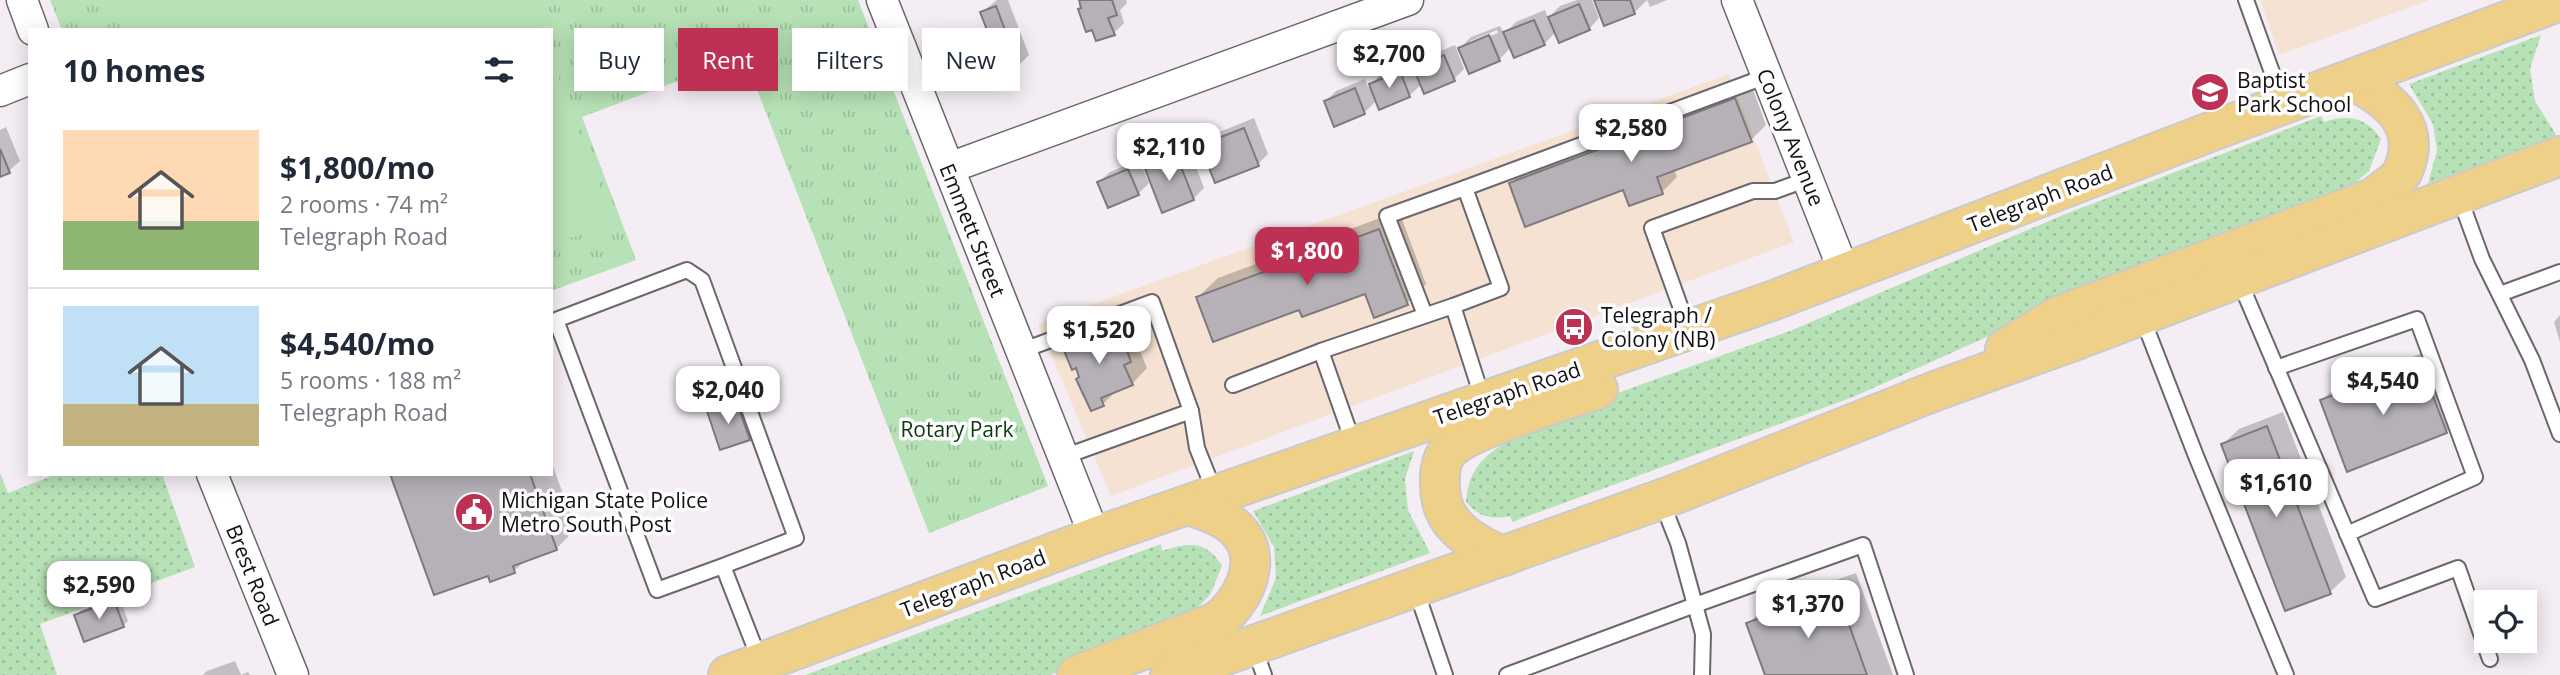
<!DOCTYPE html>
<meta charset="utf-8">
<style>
:root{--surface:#fff;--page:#f2f2f3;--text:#1f2937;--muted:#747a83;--line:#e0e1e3;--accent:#bf3055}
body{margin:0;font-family:"Open Sans",sans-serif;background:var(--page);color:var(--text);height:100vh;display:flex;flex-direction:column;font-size:26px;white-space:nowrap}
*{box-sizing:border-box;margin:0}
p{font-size:23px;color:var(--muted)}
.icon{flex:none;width:38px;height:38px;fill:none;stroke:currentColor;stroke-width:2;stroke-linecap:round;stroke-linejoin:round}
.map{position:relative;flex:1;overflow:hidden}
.details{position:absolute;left:28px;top:28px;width:525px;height:448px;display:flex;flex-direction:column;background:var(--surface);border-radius:0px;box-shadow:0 4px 18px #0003}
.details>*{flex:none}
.hud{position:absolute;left:574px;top:28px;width:665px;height:63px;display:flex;gap:14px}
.buttons{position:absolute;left:2474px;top:590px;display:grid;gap:14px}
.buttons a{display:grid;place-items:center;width:63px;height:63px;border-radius:0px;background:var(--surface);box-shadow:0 4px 18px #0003;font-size:35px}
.price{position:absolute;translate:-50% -60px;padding:0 16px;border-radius:14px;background:#fff;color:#222;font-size:23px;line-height:46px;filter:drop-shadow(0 2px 4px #0008)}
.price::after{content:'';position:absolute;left:50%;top:42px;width:21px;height:16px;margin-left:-10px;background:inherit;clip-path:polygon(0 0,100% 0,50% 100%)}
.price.current{background:var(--accent);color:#fff}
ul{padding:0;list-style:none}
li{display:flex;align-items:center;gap:21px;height:175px;padding:0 35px}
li+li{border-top:2px solid var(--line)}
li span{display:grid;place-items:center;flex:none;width:196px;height:140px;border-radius:0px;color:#555}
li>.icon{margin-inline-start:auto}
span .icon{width:84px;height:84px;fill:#fffc;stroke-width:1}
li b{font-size:30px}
h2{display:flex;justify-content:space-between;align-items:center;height:84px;padding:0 35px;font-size:30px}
.chip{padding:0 24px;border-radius:0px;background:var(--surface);box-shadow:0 4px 18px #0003;font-size:24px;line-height:63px}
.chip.current{background:var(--accent);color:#fff}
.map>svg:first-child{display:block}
</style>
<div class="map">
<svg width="2560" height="675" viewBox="0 0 2560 675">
<defs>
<pattern id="grass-dots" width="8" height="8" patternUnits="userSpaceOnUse" patternTransform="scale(1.75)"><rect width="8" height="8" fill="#b7e1b6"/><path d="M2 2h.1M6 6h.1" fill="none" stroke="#9cc09b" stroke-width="1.8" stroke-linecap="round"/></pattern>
<pattern id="park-tufts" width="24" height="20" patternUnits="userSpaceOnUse" patternTransform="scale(1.75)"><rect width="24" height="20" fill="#b7e1b6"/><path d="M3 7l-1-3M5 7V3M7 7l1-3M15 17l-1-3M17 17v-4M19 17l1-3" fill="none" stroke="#9cc09b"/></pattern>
</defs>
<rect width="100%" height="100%" fill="#f4eef4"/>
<g fill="#f6e2d3">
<polygon points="2260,0 2430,0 2279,55"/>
<polygon points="1729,74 1794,242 1111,496 1038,324"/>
</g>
<g fill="url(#grass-dots)">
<polygon points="2541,35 2530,69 2535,101 2557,136 2428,184 2437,150 2433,124 2409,84"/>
<path d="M 2321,116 L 2324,122 C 2347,114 2367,117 2381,139 L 2369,171 L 2346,191 L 2038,314 L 1853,397 L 1512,522 L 1510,516 C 1490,520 1479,517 1466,502 C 1469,465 1487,454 1517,435 L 1515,430 L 1790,331 L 2063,215 Z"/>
<polygon points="1414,451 1405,479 1408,510 1430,553 1260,616 1276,578 1274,547 1253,511"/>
<polygon points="0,473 8,493 57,474 162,474 195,567 40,624 57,675 0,675"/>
<path d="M 1161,544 L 1162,551 C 1188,542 1207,540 1222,566 L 1210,595 L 1173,631 L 1050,675 L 805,675 Z"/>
</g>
<polygon fill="url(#park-tufts)" points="50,0 858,0 1048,486 929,533 744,56 582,117 636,260 551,291 551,30 62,30"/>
<g fill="#b7e1b6">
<polygon points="125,0 530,0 541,30 136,30"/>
<polygon points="551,57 614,226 551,243"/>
</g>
<g fill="#0003" fill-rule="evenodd">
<polygon points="997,0 1008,0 1029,55 1018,66 963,46 974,35 989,30 982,12"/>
<polygon points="1080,0 1126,0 1127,3 1120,10 1124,23 1114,33 1083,6"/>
<path d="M 1577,0 L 1592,0 L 1599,18 L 1589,29 L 1556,32 L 1544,44 L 1511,47 L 1499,60 L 1460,48 L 1471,37 L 1500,26 L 1504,34 L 1516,22 L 1545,10 L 1548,18 L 1560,6 ZM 1497,30 L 1498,33 L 1470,44 L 1470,41 Z"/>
<polygon points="1596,0 1647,0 1635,12 1605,24"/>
<polygon points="1647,0 1667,0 1650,7"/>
<polygon points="1455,45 1464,69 1454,79 1422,84 1409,96 1377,100 1364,113 1326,101 1336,91 1365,79 1368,87 1381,74 1410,62 1414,70 1426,57"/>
<polygon points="1751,84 1766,125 1751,140 1674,169 1677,177 1662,192 1624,188 1511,183 1527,167"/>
<polygon points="1254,118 1268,154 1258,164 1202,145 1212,135"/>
<polygon points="6,127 20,161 9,171 0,175 0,130"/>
<polygon points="1187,144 1204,188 1193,199 1146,167 1157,156"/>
<polygon points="1139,160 1149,183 1138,194 1099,182 1110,172"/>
<polygon points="1399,211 1426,284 1407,303 1366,292 1300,307 1198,297 1218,278"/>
<polygon points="1126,312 1134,333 1140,331 1146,345 1140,351 1147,368 1132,384 1117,390 1103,404 1081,376 1064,346 1079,331"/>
<polygon points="2560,315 2560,342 2554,322"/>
<polygon points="2436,348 2461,416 2446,432 2322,400 2338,385"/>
<polygon points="741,398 754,434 749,439 709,412 714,407"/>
<polygon points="2283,412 2346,577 2330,592 2223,444 2239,429"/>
<polygon points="551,461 576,529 556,549 526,560 514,571 489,573 392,474 551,474"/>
<polygon points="1856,573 1893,675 1767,675 1748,624 1768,604"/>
<polygon points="119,596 128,621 123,626 76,615 81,610"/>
<polygon points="235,661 241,675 248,672 250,675 203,675 207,671"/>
</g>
<g fill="#b5b1b7" stroke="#7d797f" stroke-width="2">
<polygon points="1079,0 1112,0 1117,15 1108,18 1115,35 1096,41 1092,30 1086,32 1078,9 1081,8"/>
<polygon points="1594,0 1630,0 1635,14 1604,26"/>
<polygon points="1579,4 1590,30 1559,43 1548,17"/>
<polygon points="996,6 1019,67 976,83 961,45 989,35 980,12"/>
<polygon points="1534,20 1545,45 1514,58 1503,32"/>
<polygon points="1489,35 1500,61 1469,74 1458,48"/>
<polygon points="1444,55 1455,81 1424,94 1413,67"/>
<polygon points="1400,71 1410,97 1379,110 1369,84"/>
<polygon points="1355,88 1365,114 1334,127 1324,101"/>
<polygon points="1735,98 1752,142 1657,177 1663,194 1629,206 1623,190 1525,227 1509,183"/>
<polygon points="1244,128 1259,166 1215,183 1200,145"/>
<polygon points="0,149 10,173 0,177"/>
<polygon points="1176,154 1194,200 1162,213 1144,166"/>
<polygon points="1128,169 1139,195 1108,208 1097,182"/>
<polygon points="1379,229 1408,305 1374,318 1365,294 1302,317 1299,310 1213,342 1196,297"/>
<polygon points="1110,326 1119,348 1125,345 1131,362 1124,365 1133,385 1101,398 1104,406 1091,411 1076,379 1079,377 1076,368 1072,370 1062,346"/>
<polygon points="2420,362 2447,433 2347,472 2320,400"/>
<polygon points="736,401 750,440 720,450 707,411"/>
<polygon points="2267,426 2331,594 2285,611 2221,444"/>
<polygon points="390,474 530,474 557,550 513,566 515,573 490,582 488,576 434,595"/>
<polygon points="1837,591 1867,675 1765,675 1746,623"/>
<polygon points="114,600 124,627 84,642 74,615"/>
</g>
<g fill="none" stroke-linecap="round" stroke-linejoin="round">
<defs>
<g id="lane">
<polyline points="2246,0 2283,103"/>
<polyline points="1465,188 1767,76"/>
<polyline points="2459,196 2482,259 2532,360 2560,434"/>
<polyline points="2239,280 2375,599 2458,568 2490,659"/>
<polyline points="2500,294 2560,272"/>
<polyline points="1425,315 1387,216 1465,188 1501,288 1453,306"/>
<polyline points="2142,317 2196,456 2286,675"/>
<polyline points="1688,328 1652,228 1753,191 1775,191 1808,179"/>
<polyline points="1021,351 1152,302 1191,411"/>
<polyline points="2276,368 2417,319 2475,477 2347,534"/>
<polyline points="1233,385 1321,351"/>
<polyline points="1354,445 1321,351 1453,306 1483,400"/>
<polyline points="1063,457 1191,411 1197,448 1215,493"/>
<polyline points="1661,500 1678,543 1703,634 1702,675"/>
<polyline points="723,566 796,538 702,280 687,270 556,320 657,590 723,566 760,661"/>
<polyline points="1416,590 1445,675"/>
<polyline points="1254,647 1264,675"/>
<polyline points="1507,675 1695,605 1863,545 1906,675"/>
</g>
<g id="street">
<polyline points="22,0 33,30"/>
<polyline points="882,0 1095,537"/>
<polyline points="1737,0 1845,274"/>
<polyline points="0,91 30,79"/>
<polyline points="949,168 1408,0"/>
<polyline points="212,474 293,675"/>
</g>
<g id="primary">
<path d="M 2005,349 L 2058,316 L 2373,198 C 2381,191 2397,182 2402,173 C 2424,126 2389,98 2351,80"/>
<path d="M 1504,556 C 1479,547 1449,530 1442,502 C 1439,489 1438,466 1446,454 C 1461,431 1567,400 1598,389"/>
<polyline points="728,675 1095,537 1777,299 2215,130 2560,1"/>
<path d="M 1077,675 L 1216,622 C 1242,604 1264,561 1240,533 C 1227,517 1206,511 1188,505"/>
<polyline points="1170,675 1673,495 1935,391 2071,342 2560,156"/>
</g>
</defs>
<use href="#lane" stroke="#6c676c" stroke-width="18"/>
<use href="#street" stroke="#6c676c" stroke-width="33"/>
<use href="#primary" stroke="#cbcacb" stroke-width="42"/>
<use href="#lane" stroke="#fff" stroke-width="14"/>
<use href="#street" stroke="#fff" stroke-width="30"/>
<use href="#primary" stroke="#efd089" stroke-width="38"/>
</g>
<defs>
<symbol id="school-disc" viewBox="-11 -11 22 22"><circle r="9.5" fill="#bf3055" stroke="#fefdfe"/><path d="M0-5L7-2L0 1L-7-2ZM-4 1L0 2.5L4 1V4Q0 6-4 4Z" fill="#fff"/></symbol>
<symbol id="bus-disc" viewBox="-11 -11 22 22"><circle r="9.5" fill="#bf3055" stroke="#fefdfe"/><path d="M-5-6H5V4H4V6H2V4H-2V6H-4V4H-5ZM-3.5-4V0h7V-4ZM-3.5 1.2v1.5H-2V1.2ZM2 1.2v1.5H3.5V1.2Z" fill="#fff"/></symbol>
<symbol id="civic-disc" viewBox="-11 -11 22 22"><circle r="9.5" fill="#bf3055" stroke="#fefdfe"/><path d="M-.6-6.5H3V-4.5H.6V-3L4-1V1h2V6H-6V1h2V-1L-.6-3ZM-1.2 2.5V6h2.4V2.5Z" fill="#fff"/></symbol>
</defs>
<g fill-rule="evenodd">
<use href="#school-disc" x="2188" y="70" width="44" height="44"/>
<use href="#bus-disc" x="1552" y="305" width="44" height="44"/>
<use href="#civic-disc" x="452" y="490" width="44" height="44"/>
</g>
<g text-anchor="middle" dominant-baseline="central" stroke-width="7" stroke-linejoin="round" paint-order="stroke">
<g font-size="21" fill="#121012" stroke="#fefdfe" text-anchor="start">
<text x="2237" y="80">Baptist<tspan x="2237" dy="24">Park School</tspan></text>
<text x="1601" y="315">Telegraph /<tspan x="1601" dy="24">Colony (NB)</tspan></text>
<text x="501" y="500">Michigan State Police<tspan x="501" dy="24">Metro South Post</tspan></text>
</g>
<g font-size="21" fill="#121012" stroke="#fefdfe">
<text transform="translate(1791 137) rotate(68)">Colony Avenue</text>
<text transform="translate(2040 198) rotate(-21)">Telegraph Road</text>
<text transform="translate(973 230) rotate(68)">Emmett Street</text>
<text transform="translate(1507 393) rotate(-19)">Telegraph Road</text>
<text transform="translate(253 575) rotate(68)">Brest Road</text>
<text transform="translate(973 583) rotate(-21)">Telegraph Road</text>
</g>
<g font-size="21" fill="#0e3910" stroke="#fefdfe">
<text x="957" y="429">Rotary Park</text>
</g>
</g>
</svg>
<div class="buttons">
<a><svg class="icon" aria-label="locate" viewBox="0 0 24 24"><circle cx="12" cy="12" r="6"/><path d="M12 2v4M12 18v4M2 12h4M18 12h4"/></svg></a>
</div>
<b class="price" style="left:1389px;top:90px">$2,700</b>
<b class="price" style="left:1631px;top:164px">$2,580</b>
<b class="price" style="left:1169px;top:183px">$2,110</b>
<b class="price current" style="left:1307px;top:287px">$1,800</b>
<b class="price" style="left:1099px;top:366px">$1,520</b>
<b class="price" style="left:2383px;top:417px">$4,540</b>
<b class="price" style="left:728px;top:426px">$2,040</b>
<b class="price" style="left:2276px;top:519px">$1,610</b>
<b class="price" style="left:99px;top:621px">$2,590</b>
<b class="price" style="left:1808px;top:640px">$1,370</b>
<div class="hud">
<a class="chip">Buy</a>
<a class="chip current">Rent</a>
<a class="chip">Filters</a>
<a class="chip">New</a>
</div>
<section class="details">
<h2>10 homes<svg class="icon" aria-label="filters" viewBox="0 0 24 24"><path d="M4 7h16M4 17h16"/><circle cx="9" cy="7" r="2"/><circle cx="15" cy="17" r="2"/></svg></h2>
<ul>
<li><span style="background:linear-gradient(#ffd9b3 65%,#8fb573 0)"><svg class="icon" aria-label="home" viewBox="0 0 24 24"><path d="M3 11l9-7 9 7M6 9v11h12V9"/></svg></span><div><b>$1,800/mo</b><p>2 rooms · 74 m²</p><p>Telegraph Road</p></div></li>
<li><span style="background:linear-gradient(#bfe0f5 70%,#c2b280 0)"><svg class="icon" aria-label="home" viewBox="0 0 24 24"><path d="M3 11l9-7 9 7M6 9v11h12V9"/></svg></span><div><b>$4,540/mo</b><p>5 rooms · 188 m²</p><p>Telegraph Road</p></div></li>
</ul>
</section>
</div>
